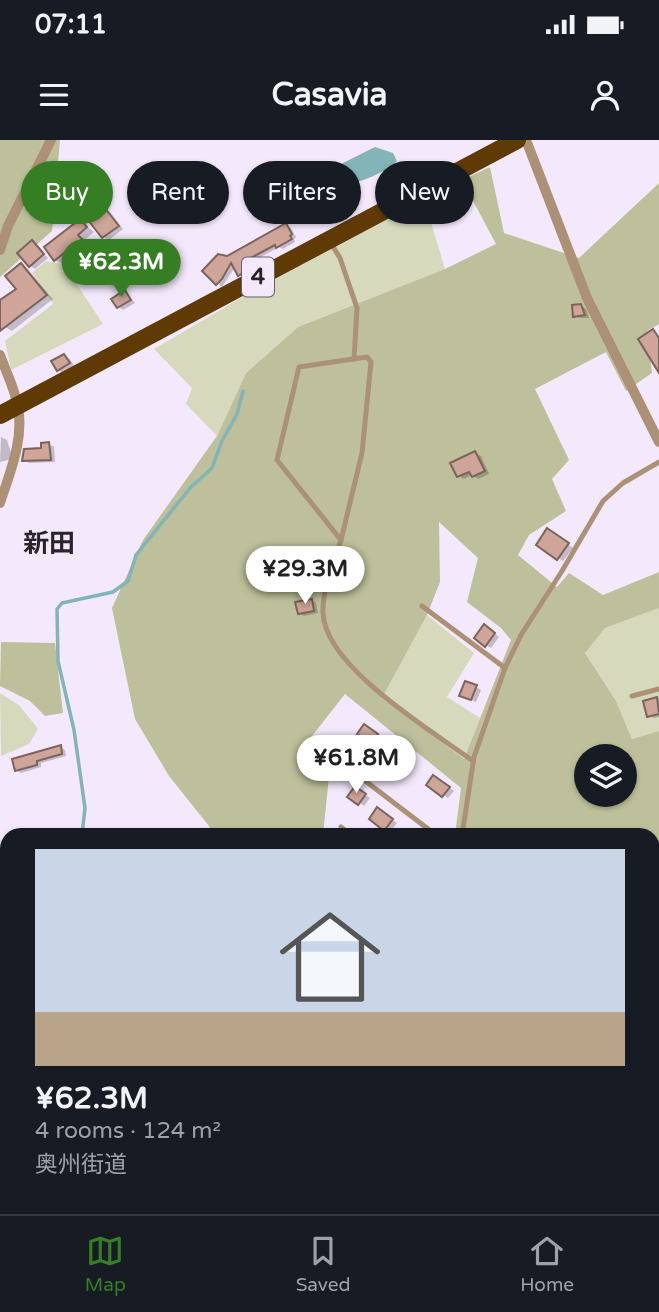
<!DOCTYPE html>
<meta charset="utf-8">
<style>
:root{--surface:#171b24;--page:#20242c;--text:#f1f3f6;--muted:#9ea1a6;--line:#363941;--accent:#357e24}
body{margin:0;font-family:"Varela Round","Noto Sans JP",sans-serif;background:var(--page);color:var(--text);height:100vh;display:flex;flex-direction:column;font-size:26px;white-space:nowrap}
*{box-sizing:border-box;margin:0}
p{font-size:23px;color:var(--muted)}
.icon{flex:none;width:38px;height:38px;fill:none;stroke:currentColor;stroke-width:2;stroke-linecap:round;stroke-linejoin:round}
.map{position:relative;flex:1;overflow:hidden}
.panel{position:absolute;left:0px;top:688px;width:660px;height:387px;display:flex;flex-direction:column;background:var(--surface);border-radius:21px 21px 0 0;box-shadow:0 2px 5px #0004}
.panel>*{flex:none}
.top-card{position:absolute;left:21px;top:21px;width:618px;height:63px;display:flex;gap:14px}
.controls{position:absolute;left:574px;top:604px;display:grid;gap:14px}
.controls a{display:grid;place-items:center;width:63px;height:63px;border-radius:50%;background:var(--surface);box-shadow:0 2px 5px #0004;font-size:35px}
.price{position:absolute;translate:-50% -60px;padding:0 16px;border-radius:24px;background:#fff;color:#222;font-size:23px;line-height:46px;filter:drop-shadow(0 2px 4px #0008)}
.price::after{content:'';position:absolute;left:50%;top:42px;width:21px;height:16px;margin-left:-10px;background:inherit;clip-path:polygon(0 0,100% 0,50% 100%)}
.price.on{background:var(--accent);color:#fff}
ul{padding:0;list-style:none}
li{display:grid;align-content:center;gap:14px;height:371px;padding:0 35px}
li+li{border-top:2px solid var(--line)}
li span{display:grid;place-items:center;height:217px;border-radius:0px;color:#555}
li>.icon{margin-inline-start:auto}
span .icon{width:126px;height:126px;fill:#fffc;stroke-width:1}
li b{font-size:30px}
.chip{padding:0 24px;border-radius:32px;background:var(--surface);box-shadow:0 2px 5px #0004;font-size:24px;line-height:63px}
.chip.on{background:var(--accent);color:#fff}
.status{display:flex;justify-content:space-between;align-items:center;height:49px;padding:0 35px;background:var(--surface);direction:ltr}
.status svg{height:19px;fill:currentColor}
header{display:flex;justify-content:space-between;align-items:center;height:91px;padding:0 35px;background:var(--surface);font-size:32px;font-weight:700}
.tabs{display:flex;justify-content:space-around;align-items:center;height:98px;border-top:2px solid var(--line);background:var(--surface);font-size:19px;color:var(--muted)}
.tabs a{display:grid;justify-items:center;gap:4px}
.tabs .on{color:var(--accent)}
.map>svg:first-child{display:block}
</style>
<div class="status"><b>07:11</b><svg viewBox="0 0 49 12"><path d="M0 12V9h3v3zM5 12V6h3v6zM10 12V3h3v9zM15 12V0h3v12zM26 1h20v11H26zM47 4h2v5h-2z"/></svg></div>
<header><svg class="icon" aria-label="menu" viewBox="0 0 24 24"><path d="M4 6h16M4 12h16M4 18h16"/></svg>Casavia<svg class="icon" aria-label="person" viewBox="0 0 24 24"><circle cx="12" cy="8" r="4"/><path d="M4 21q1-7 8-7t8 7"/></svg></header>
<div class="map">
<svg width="659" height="1074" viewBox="0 0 659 1074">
<rect width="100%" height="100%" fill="#f4e9fc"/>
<g fill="#d7d9bd">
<polygon points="424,59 445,129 298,187 246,233 217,296 186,264 192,248 154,209 246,155"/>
<polygon points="46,121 63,124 103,184 11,230 5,201 53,164 32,133"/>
<polygon points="659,468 659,591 632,599 616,561 585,513 604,488"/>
<polygon points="427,475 474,513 447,557 480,578 464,620 382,558"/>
<polygon points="0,553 19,565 38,589 29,604 1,616"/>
</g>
<g fill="#bdc09a" fill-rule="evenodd">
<polygon points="0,0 60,0 52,91 0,137"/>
<path d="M 490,27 L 504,93 L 579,118 L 659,43 L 659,184 L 647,191 L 652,233 L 626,251 L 606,212 L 535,249 L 569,320 L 552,339 L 566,371 L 529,395 L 518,415 L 557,447 L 569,433 L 603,455 L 659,432 L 659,468 L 605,488 L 585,513 L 616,561 L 632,599 L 659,591 L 659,1074 L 378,1074 L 378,1068 L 653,1068 L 653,695 L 455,695 L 461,648 L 345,554 L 312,596 L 331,617 L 323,695 L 212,695 L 209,686 L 169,636 L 135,579 L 112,468 L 143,400 L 217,296 L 246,233 L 298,187 L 445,129 L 496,104 L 462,40 ZM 439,382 L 478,418 L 467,462 L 501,488 L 511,500 L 464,619 L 382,558 L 427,475 L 440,442 ZM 586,616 L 625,616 L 625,654 L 586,654 Z"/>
<polygon points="1,502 55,503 63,573 45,576 30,561 0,546"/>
<polygon points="256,1068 333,1068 334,1073 260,1074"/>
</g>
<path fill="#83b4b7" d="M 375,7 L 393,13 L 397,21 C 385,33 355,46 339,43 L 338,31 L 343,23 Z"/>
<g fill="#0003">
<polygon points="104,69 110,72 123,89 109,100 104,97 91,80"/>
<polygon points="80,81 94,92 84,100 88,104 63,124 55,120"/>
<polygon points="286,85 291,88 296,97 294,99 295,102 283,109 279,107 250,123 255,131 244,137 235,127 222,147 204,131"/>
<polygon points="32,102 48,118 35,129 30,126"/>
<polygon points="21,126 28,130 53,159 12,191 5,187 0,179 0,162 19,150"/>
<polygon points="125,152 135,163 123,170 118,167"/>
<polygon points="581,166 586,169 589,178 580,178 575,175"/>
<polygon points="64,216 70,219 74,226 63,233 58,230"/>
<polygon points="1,297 7,300 12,316 12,319 0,322"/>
<polygon points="49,304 54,307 55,322 29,323 24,320"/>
<polygon points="475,313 481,316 489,334 478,339 472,335 464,339 459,336"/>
<polygon points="552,393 573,408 563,421 538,405"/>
<polygon points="311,460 316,463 318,473 304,476 299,473"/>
<polygon points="490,489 499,497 491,508 486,505"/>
<polygon points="476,547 481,550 476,562 466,558"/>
<polygon points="659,558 659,577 654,578 649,575 645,562"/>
<polygon points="370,589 382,598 377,606 372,603"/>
<polygon points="61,607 65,610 66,616 41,623 41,627 21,633 16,630"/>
<polygon points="388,615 395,621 386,633 381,630"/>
<polygon points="439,640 454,651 448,658 443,655"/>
<polygon points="360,651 370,658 364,666 359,663"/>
<polygon points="383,672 397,683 390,692 371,678"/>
<polygon points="653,784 659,787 659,796 653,796"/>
<polygon points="570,1068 586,1068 592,1071 590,1074 575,1074 568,1071"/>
</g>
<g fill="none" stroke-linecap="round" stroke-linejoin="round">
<g stroke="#83b4b7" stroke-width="3.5">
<polyline points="82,695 85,668 74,590 58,521 57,469 62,463 113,452 128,441 136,415 190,348 212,328 222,301 237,274 243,251"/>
<polyline points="34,1074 37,1068"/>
</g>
</g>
<g fill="#cea598" stroke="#7c635c" stroke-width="2">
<polygon points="104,67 119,86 102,98 88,80"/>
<polygon points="80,79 87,87 78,95 82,99 54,121 44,107"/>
<polygon points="286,83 292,94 290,96 292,99 276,108 275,105 247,120 252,128 248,130 238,136 231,123 222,139 216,145 202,131 218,114 227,116"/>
<polygon points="32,100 44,114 29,127 17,113"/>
<polygon points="21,123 47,155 0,191 0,160 16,149 5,136"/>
<polygon points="125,150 131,160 117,168 111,159"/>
<polygon points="581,164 585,175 573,177 572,165"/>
<polygon points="653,189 659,198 659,233 638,199"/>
<polygon points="64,214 70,223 57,231 51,221"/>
<polygon points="49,302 51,320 22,321 24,309 41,308 41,303"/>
<polygon points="475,311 485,331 472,337 469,332 457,337 450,323"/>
<polygon points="547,388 569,403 557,420 536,405"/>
<polygon points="312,459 314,471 298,474 295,462"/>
<polygon points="484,484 495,493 485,507 474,498"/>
<polygon points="465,541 477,545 471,560 459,556"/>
<polygon points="657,557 659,574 647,577 643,561"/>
<polygon points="364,584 378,594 371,604 357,594"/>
<polygon points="61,605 62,614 37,621 37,625 15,631 12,619"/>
<polygon points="382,610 391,617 380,631 371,625"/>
<polygon points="433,635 450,647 442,657 426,645"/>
<polygon points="355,646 366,654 358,665 347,657"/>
<polygon points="377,667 393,679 384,691 369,679"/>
</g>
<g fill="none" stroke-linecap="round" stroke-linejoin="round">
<g stroke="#ac9176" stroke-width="5">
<polyline points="330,102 340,118 357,168 354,219"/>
<polygon points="367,217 371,222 362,313 341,400 277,320 299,227"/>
<path d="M 341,400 C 334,423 322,449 323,473 C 325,527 432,591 473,621"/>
<polyline points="422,466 505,528"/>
<polyline points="632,556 659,549"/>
<polyline points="351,630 436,695"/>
<polyline points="341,687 351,695"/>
<polyline points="462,695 474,617 505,528 521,495 562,431 603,361 623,343 659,322"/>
<polyline points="653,839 659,839"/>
<polyline points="254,1074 268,1068"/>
</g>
<g stroke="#ac9176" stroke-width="10">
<polyline points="526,0 587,158 659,302"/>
<polyline points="0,110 8,86 51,0"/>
<path d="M 0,215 C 6,232 15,249 18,267 C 24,300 10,332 0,363"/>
<polyline points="0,751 7,771"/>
<polyline points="251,1068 254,1074"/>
</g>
<polyline stroke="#603a05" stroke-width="18" points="0,275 517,0"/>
</g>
<g text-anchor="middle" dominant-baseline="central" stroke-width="7" stroke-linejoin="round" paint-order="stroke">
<rect fill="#f4e9fc" stroke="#665f6a" stroke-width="2" x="242" y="117.5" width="32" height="39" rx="5"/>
<g font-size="23" font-weight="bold" fill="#29242c">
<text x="258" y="137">4</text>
</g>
<g font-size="26" font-weight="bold" fill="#29242c" stroke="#f4e9fc">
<text x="49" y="403">新田</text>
</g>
</g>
</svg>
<div class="controls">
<a><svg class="icon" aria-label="layers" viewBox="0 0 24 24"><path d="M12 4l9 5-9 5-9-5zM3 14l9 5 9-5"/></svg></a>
</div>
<b class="price on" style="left:121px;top:159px">¥62.3M</b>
<b class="price" style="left:305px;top:466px">¥29.3M</b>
<b class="price" style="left:356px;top:655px">¥61.8M</b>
<div class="top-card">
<a class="chip on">Buy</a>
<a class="chip">Rent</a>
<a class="chip">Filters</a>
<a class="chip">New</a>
</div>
<section class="panel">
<ul>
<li><span style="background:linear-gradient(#c9d6e8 75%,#b9a48a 0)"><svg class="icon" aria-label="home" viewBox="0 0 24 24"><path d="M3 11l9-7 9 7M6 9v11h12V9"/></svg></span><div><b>¥62.3M</b><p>4 rooms · 124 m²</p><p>奥州街道</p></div></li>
</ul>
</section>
</div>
<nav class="tabs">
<a class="on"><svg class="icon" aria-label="map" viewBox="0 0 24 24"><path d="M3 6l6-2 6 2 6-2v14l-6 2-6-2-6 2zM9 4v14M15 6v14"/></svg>Map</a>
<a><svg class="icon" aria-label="saved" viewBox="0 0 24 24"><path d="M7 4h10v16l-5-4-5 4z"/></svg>Saved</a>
<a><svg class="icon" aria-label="home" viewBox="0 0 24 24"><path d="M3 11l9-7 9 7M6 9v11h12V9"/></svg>Home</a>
</nav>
